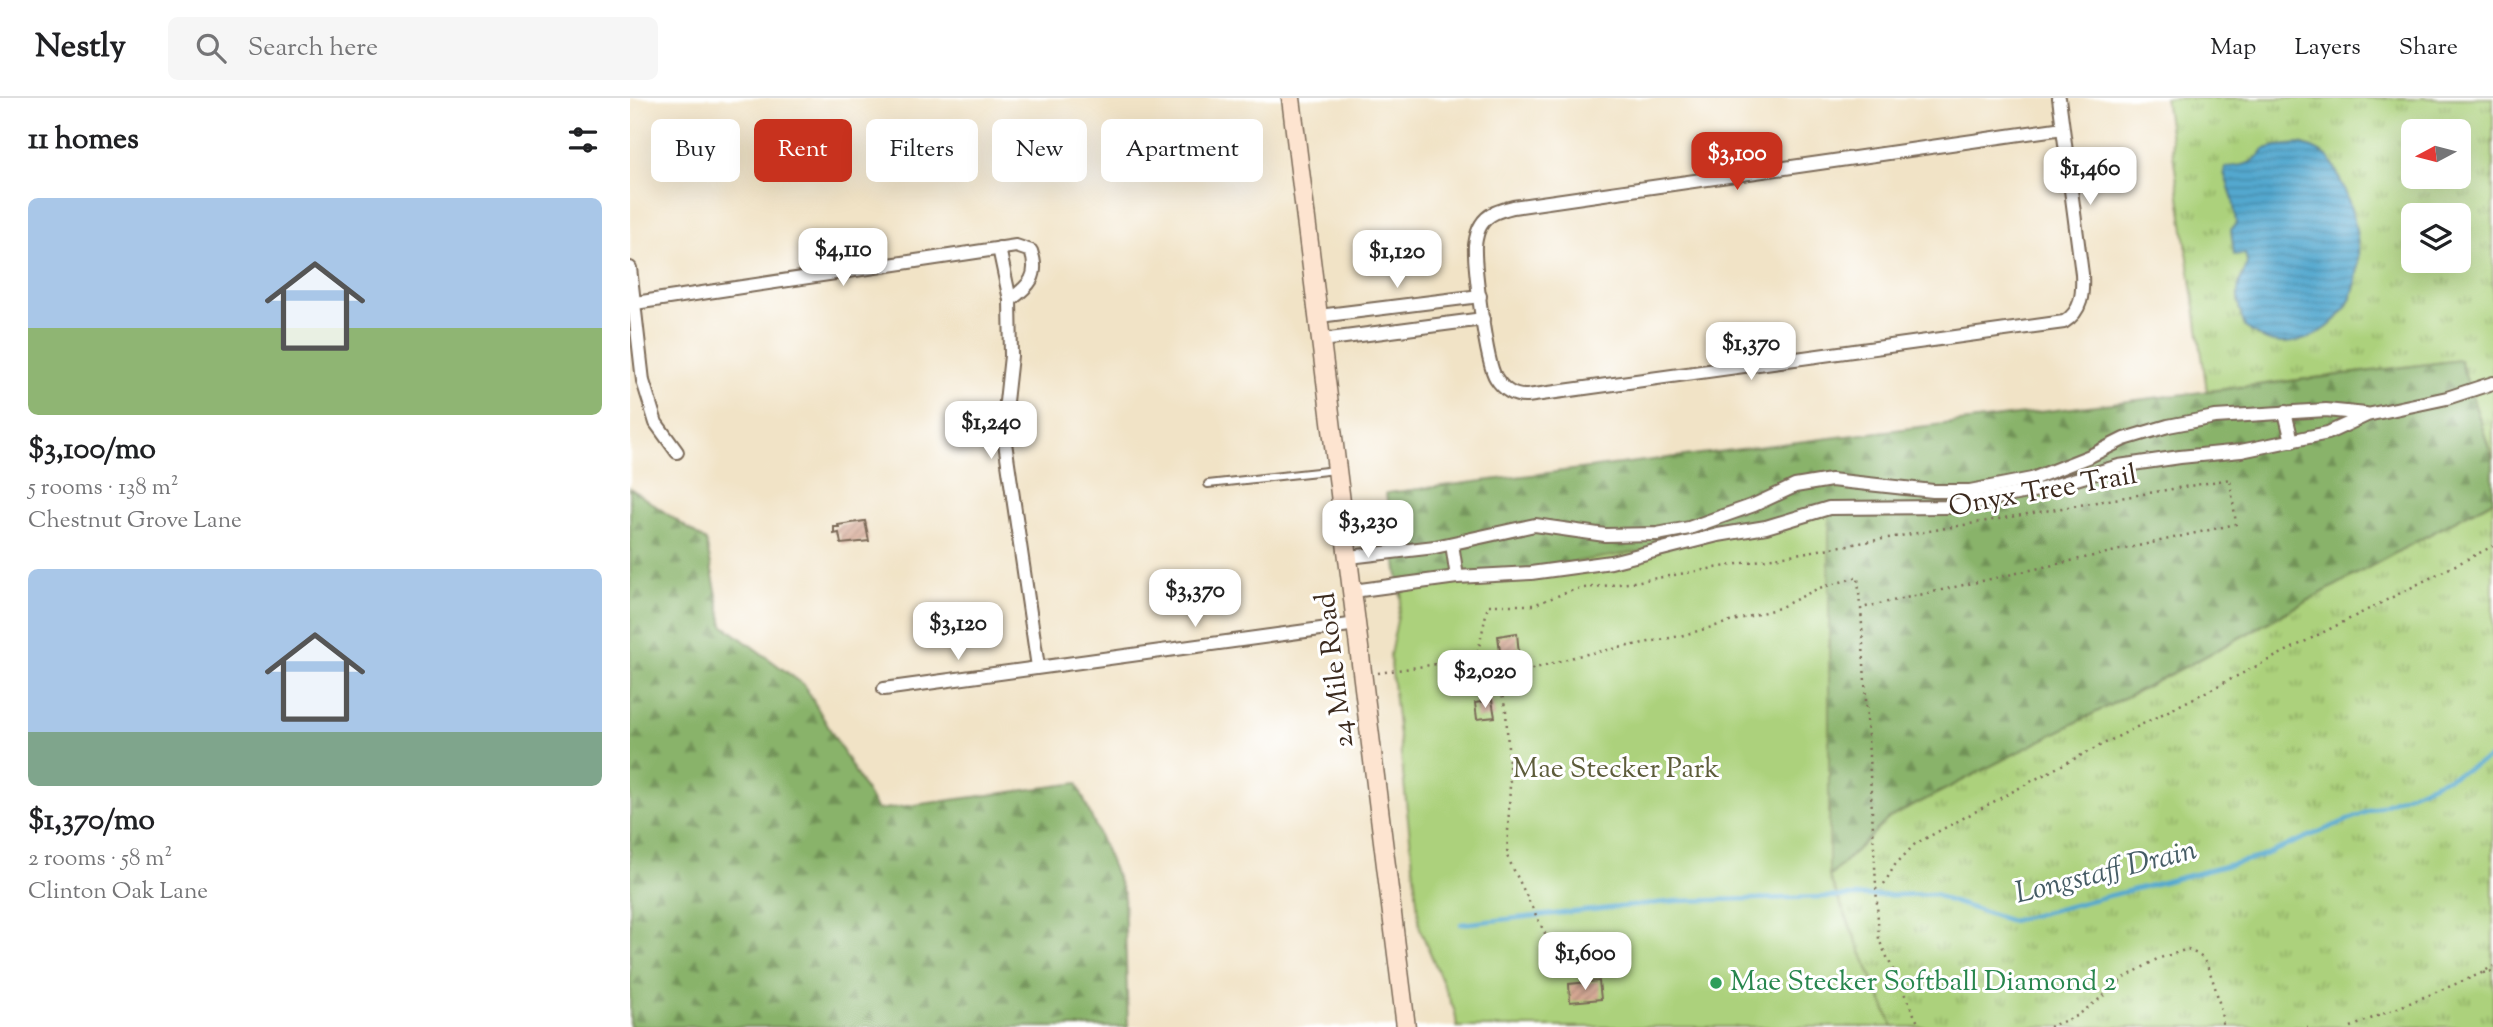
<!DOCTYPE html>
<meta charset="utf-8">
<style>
:root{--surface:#fff;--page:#f6f6f6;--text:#202124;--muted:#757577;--line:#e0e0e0;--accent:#c8321e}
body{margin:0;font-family:"Sorts Mill Goudy",serif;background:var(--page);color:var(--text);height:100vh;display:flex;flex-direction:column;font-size:26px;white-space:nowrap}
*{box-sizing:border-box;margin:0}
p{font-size:23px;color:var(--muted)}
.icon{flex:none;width:38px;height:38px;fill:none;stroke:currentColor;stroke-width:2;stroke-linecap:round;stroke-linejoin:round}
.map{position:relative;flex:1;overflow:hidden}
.sheet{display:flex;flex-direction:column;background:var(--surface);width:630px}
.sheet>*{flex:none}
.guide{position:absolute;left:21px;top:21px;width:665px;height:63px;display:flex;gap:14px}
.needle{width:46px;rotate:263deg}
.buttons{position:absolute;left:1771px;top:21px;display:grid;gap:14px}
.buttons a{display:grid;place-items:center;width:70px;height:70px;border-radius:10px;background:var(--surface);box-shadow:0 7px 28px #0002;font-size:35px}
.price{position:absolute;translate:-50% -60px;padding:0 16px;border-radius:14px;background:#fff;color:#222;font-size:23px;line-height:46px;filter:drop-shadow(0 2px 4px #0008)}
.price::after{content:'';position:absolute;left:50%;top:42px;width:21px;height:16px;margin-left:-10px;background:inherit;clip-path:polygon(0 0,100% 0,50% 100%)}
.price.on{background:var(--accent);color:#fff}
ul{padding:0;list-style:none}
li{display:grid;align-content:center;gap:14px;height:371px;padding:0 28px}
li span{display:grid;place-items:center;height:217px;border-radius:10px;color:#555}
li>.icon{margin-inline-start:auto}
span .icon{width:126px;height:126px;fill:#fffc;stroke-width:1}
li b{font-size:30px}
h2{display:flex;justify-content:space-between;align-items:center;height:84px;padding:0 28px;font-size:30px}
.pill{padding:0 24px;border-radius:10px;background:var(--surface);box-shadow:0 7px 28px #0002;font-size:24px;line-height:63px}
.pill.on{background:var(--accent);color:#fff}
header{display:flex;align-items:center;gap:42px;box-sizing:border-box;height:98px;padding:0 35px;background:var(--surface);border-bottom:2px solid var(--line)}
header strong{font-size:33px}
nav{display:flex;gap:38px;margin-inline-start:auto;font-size:24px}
.search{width:490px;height:63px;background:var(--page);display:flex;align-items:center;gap:18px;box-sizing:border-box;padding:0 24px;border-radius:10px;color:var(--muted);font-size:26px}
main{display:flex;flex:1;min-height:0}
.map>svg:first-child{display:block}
</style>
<header>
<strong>Nestly</strong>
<div class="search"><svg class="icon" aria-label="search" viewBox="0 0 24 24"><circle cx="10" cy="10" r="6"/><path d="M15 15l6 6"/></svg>Search here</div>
<nav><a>Map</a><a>Layers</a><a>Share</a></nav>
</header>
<main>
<section class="sheet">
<h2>11 homes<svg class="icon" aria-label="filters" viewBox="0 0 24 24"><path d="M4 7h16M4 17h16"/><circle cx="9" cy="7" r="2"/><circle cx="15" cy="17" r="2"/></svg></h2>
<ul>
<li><span style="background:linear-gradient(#a9c7e8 60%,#8fb573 0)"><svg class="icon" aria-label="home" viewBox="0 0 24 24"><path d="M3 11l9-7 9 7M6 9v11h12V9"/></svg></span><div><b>$3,100/mo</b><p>5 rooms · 138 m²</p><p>Chestnut Grove Lane</p></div></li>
<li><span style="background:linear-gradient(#a9c7e8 75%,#7fa58c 0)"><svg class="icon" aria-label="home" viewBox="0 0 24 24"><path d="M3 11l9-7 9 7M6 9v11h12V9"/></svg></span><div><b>$1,370/mo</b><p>2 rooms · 58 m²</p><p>Clinton Oak Lane</p></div></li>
</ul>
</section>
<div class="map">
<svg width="1863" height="929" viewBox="0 0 1863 929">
<defs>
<pattern id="grass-tufts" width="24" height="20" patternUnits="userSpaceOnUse" patternTransform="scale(1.75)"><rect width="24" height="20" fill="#acd17b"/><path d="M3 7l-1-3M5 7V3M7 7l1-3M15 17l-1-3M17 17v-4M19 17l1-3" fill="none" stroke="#8daa64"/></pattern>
<pattern id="forest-firs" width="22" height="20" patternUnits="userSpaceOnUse" patternTransform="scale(1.75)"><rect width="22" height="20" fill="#89b36b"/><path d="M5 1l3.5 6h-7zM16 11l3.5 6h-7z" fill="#719257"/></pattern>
<pattern id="water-rules" width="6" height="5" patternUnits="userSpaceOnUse" patternTransform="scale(1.75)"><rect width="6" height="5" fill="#53a8cf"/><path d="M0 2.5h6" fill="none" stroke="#4689a7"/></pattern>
<pattern id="building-hatch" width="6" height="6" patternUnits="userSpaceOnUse" patternTransform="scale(1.75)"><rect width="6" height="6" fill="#d6a793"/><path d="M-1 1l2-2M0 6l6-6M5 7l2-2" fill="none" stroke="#af8877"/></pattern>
</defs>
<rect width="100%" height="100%" fill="#fff"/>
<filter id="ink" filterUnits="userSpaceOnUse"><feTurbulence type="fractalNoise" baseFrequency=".0143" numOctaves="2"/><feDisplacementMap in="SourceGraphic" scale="14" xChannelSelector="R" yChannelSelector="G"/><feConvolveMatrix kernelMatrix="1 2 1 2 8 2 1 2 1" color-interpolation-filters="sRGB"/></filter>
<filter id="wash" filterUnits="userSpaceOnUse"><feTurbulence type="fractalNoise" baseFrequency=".00686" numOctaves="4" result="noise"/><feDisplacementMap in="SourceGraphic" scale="28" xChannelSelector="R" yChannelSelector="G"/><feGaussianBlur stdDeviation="1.57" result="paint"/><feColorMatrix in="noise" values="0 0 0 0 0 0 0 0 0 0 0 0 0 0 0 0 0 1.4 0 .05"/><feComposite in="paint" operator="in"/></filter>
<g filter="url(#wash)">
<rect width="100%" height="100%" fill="#f1e3c6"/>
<g fill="url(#grass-tufts)" stroke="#747e4c" stroke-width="2" fill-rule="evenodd">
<path d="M 1535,0 L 1863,0 L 1863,362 L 1830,262 L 1577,293 ZM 1783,33 L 1829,33 L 1829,79 L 1783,79 ZM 1783,117 L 1829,117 L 1829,163 L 1783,163 Z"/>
<polygon points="1863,402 1863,929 1263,929 1199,779 1259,720 1572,560"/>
</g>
<g fill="url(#forest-firs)" stroke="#626e44" stroke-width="2">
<polygon points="1830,262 1863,362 1863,402 1572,560 1259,720 1199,779 807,752 756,395"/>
<polygon points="0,390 76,443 93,527 174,587 247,712 447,685 494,796 498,929 0,929"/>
</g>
<polygon fill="#acd17b" stroke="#747e4c" stroke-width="2" points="1199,410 1199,779 1263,929 827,929 825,914 790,831 760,557 773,492 1043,448"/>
<path fill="url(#water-rules)" stroke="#476976" stroke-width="2" d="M 1670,46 C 1680,49 1690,52 1699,60 C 1703,64 1706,73 1709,79 C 1723,110 1733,148 1726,183 C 1720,220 1681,251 1643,244 C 1633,242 1623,235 1615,229 C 1610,216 1605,197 1610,183 C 1614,173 1620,167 1615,156 L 1604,157 L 1601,132 L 1606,125 L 1603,101 L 1594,75 L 1595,69 C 1611,68 1625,67 1634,51 L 1646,48 Z"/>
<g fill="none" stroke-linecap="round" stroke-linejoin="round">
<polyline stroke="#53a8cf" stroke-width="4.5" points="831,826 1046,803 1305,796 1317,802 1381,823 1630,759 1836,672 1863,658"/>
</g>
<g id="blocks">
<g fill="url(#building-hatch)">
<polygon points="235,423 239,443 211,446 209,435 204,436 204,429 209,429 208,427"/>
<polygon points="887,535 890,567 872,569 868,538"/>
<polygon points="862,602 865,619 847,621 845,605"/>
<polygon points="969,883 971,901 940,904 939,886"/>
</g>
</g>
</g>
<g filter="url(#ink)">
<use href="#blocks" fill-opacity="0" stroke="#7b6b59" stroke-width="2"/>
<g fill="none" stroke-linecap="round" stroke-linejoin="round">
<defs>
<polyline id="lane" points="578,386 706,372"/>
<g id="street">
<path d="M 1429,0 L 1452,176 C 1453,196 1452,213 1434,224 L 897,298 C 884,299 873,291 866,280 C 856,266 844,167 845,147 C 846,140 847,133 851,127 C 858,115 871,112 883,109 L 1433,30"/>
<polyline points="369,150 380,202 381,258 373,331 408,569"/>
<polyline points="0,170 13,283 26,325 47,354"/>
<path d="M 5,205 L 386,148 L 401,153 C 410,178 399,188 380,202"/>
<polyline points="689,218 850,198"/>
<polyline points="692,242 853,221"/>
<polyline points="1655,314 1662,343"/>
<polyline points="822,446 827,479"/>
<polyline points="719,459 805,449 905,427 975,437 1027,436 1059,430 1124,407 1165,388 1201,382 1303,393 1340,393 1402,381 1460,358 1494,341 1538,328 1585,319 1696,312 1736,316"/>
<polyline points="723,493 827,479 901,475 981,464 1088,437 1136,429 1199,410 1316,409 1361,401 1413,391 1489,368 1550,359 1611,353 1698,335 1737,317 1817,300 1863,285"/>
<polyline points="254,591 727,526"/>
</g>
<polyline id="secondary" points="661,0 776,929"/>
</defs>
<use href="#lane" stroke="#7b6b59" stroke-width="10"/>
<use href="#street" stroke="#7b6b59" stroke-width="16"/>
<use href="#secondary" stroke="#7b6b59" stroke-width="21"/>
<g stroke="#7b6b59" stroke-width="2.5" stroke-dasharray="2 5" stroke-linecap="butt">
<polyline points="848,554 858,507 903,507 946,491 998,485 1600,381 1606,426 1231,510 1249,842 1290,929"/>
<polyline points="748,575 807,566 848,554 868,581 876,613 880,686 877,758 927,860"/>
<polyline points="868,581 947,558 1050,538 1149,510 1189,490 1228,479 1230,509"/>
<polyline points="1254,786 1265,767 1285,746 1432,667 1863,448"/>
<polyline points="1853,875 1863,873"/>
<path d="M 1419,929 L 1447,918 L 1472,899 L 1494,880 L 1527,861 L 1558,851 C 1562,854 1569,856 1572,860 C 1581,869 1594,916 1592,929"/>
<polyline points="1677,929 1678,929"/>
<polyline points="1721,929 1850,876 1863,868"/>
</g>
<use href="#lane" stroke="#fff" stroke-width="6"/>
<use href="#street" stroke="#fff" stroke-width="12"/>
<use href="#secondary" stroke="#fde4d0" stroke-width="18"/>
</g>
</g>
<circle fill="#2e9e5b" stroke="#fff" stroke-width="2.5" cx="1086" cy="885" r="7"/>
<g text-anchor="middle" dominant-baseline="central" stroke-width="6" stroke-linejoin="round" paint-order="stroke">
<g font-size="28" fill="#3b2a1e" stroke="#fff">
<text transform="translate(1413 394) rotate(-10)">Onyx Tree Trail</text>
<text transform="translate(706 572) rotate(-97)">24 Mile Road</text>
</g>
<g font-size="28" fill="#5d5c3a" stroke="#fff">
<text x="986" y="672">Mae Stecker Park</text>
</g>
<g font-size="28" fill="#27864d" stroke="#fff" text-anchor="start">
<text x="1100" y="885">Mae Stecker Softball Diamond 2</text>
</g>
<g font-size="30" font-style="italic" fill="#455c65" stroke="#fff">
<text transform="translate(1476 775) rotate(-14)">Longstaff Drain</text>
</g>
</g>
</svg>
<div class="buttons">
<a><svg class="needle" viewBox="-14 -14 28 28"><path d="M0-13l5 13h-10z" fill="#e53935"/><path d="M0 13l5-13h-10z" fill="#757577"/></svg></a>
<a><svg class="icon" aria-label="layers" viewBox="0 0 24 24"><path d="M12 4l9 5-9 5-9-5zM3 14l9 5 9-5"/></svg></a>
</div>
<b class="price on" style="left:1107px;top:94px">$3,100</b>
<b class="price" style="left:1460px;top:109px">$1,460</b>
<b class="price" style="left:213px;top:190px">$4,110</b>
<b class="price" style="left:767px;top:192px">$1,120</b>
<b class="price" style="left:1121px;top:284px">$1,370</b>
<b class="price" style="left:361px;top:363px">$1,240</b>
<b class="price" style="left:738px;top:462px">$3,230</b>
<b class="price" style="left:565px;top:531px">$3,370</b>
<b class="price" style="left:328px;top:564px">$3,120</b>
<b class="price" style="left:855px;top:612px">$2,020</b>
<b class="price" style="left:955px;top:894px">$1,600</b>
<div class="guide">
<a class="pill">Buy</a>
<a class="pill on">Rent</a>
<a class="pill">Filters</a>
<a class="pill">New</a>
<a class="pill">Apartment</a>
</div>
</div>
</main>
